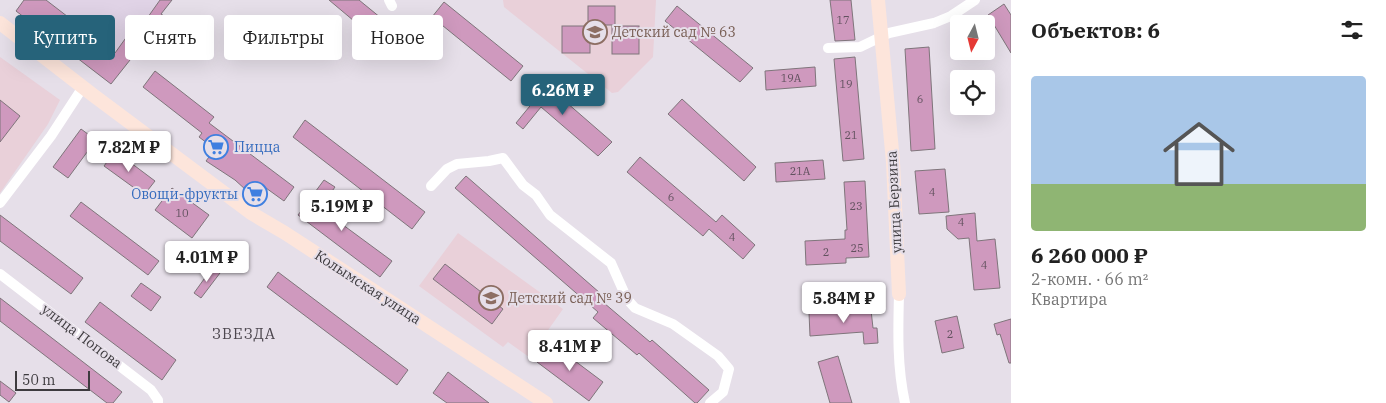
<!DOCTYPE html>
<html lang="ru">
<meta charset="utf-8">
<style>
:root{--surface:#fff;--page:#f2f2f2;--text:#222;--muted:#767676;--line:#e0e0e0;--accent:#26637a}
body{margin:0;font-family:"IBM Plex Serif",serif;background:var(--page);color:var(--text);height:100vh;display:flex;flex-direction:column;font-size:19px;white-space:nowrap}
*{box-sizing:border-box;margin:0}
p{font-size:16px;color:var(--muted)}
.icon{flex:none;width:28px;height:28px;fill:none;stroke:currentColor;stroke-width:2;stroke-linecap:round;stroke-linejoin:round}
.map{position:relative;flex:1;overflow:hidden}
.drawer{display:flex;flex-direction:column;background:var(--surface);width:375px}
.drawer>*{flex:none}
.top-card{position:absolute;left:15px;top:15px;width:475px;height:45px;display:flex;gap:10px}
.needle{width:32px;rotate:187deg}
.buttons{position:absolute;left:950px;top:15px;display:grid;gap:10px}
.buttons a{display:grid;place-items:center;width:45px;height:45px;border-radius:5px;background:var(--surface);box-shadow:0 5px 20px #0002;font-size:25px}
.scale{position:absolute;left:15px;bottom:12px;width:75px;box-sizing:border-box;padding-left:5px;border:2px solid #3e3b3f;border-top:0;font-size:14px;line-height:18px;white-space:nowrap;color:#3e3b3f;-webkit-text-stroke:4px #e6dfe9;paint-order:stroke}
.price{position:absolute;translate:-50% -42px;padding:0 11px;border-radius:5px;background:#fff;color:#222;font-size:16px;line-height:32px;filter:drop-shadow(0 1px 2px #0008)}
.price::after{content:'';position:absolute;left:50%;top:30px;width:15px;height:11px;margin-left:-8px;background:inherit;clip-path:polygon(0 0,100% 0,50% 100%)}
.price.selected{background:var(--accent);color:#fff}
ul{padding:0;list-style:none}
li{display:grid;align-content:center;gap:10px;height:265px;padding:0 20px}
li+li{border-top:1px solid var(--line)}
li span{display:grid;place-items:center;height:155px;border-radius:5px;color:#555}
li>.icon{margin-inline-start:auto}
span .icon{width:90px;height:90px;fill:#fffc;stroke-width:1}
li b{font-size:21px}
h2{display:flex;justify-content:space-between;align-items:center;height:60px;padding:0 20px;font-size:21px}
.tag{padding:0 18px;border-radius:5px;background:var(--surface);box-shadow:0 5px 20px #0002;font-size:18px;line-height:45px}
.tag.selected{background:var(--accent);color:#fff}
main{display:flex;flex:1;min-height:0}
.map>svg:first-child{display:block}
</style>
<main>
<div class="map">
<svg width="1011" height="403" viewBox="0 0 1011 403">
<rect width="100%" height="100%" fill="#e6dfe9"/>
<polygon fill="#e0d3e6" points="24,0 172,0 162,14 164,16 153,31 111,84 16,11"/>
<g fill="#e9d0d9">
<polygon points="503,0 656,0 653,57 618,92 612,93 504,7"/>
<polygon points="0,57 60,100 48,124 0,193"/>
<polygon points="458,233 563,309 529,357 508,342 503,347 419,286"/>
</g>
<g fill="#cf99be" stroke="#7f757b">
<polygon points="24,0 46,0 115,53 138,21 143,24 160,0 172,0 161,14 164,16 153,31 111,84 16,11"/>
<polygon points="329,0 359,0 392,27 379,42"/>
<polygon points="830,0 851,0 855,40 835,41"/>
<polygon points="444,2 523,66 511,81 432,17"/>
<polygon points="1004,4 1011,15 1011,53 988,15"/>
<rect x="588" y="6" width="27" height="19"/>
<polygon points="677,6 753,68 740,82 665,21"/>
<rect x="562" y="26" width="28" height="27"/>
<rect x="612" y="26" width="27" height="28"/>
<polygon points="929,47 935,149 911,151 905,49"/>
<polygon points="855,57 864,159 843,161 834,59"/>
<polygon points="815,67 816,86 766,90 765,71"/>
<polygon points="155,71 214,117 209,123 294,187 284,201 266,188 257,200 235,180 206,161 215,149 199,137 202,133 143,87"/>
<polygon points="536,76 612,142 598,156 541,107 523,129 516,123 534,101 523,91"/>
<polygon points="682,99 756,167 744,181 668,114"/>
<polygon points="0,100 20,116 0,142"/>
<polygon points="305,120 425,212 412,229 293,137"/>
<polygon points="81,129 96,140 68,178 53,167"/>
<polygon points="115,151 155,181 144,195 104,166"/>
<polygon points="640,157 716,222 722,215 755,245 743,259 709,229 703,236 627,172"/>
<polygon points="823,160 825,179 776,182 775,163"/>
<polygon points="945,169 949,212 919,214 915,171"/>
<polygon points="466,176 608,300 604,303 650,342 652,340 709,390 697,403 695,403 639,353 637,355 593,318 598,312 455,188"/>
<polygon points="324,180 335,187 320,208 392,261 380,277 298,215"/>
<polygon points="865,181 869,257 846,258 846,263 806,265 805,241 845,239 845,230 847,230 844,182"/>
<polygon points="172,188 209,215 192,238 155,210"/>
<polygon points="81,202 159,261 148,275 70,216"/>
<polygon points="975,213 977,241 995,239 1000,288 974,290 969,238 958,239 947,229 946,216"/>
<polygon points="0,215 83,278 71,294 0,241"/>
<polygon points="445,264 503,309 492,324 433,279"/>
<polygon points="212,268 220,273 201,298 194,293"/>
<polygon points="278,272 408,370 397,385 267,287"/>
<polygon points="141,283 161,297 151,311 131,296"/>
<polygon points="860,287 871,287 871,295 861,295"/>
<polygon points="0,298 122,392 113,403 107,403 0,321"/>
<polygon points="100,302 176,360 162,380 85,322"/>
<polygon points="858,308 858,312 871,310 873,328 877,328 878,343 864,344 863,332 810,336 809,313"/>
<polygon points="957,316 964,348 942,353 935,321"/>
<polygon points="1011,319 1011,363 1009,363 1000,334 997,335 994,324"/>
<polygon points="551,343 603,382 589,401 537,362"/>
<polygon points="838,356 852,403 830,403 818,362"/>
<polygon points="448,372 489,403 447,403 433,393"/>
<polygon points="0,381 16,393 9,402 0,395"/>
</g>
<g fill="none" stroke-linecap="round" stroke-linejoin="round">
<g stroke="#fff" stroke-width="10">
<polyline points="389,0 392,6"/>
<polyline points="828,48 860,47 889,33 934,23 951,16 975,0"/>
<polyline points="431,186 447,169 457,164 489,161 503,158 523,185 536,195 550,215 611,263 627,299 635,308 673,324 718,356 729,369 723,392 710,403"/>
<polyline points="0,203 51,136 83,87"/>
<polyline points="0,274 151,390 158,400 158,403"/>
<path d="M 899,294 C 898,331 897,367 905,403"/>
</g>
<g stroke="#fde5db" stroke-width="14">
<polyline points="878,0 893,162 899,294"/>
<polyline points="0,23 93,95 251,213 285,233 546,403"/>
</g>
</g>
<defs>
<symbol id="school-ring" viewBox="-11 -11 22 22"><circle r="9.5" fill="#e6dfe9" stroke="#8d6e63" stroke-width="1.5"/><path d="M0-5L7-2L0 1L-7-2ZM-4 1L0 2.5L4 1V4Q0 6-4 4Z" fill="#8d6e63"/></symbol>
<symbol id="supermarket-ring" viewBox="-11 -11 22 22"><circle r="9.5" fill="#e6dfe9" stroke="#3f7fe0" stroke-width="1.5"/><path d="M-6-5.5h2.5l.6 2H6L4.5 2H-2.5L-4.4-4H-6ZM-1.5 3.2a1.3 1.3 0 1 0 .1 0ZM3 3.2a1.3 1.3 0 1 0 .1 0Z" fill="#3f7fe0"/></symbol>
</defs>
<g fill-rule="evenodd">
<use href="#school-ring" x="581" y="18" width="28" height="28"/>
<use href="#supermarket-ring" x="202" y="133" width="28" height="28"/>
<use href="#supermarket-ring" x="241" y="180" width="28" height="28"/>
<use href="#school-ring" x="477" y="284" width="28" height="28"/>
</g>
<g text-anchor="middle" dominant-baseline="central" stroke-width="4" stroke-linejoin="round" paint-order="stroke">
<g font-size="11" fill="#62525f">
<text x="843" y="20">17</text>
<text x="791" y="78">19А</text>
<text x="846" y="84">19</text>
<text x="920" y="99">6</text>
<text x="851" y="135">21</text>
<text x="800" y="171">21А</text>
<text x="932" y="192">4</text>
<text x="671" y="197">6</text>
<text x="856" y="206">23</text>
<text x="182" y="213">10</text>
<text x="961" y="222">4</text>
<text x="732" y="237">4</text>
<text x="857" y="248">25</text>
<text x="826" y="252">2</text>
<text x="984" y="265">4</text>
<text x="950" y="334">2</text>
</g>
<g font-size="14" fill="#785e54" stroke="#e6dfe9" text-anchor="start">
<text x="612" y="32">Детский сад № 63</text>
<text x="508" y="298">Детский сад № 39</text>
</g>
<g font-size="14" fill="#366cbe" stroke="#e6dfe9" text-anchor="start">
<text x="234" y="147">Пицца</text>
<text x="238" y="194" text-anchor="end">Овощи-фрукты</text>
</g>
<g font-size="14" fill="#3e3b3f" stroke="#e6dfe9">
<text transform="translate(894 202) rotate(-93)">улица Берзина</text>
<text transform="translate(368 287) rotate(33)">Колымская улица</text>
<text transform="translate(82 336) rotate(37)">улица Попова</text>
</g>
<g font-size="15" letter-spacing="1" fill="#4d474f" stroke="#e6dfe9">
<text x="244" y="333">ЗВЕЗДА</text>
</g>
</g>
</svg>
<div class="buttons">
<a><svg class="needle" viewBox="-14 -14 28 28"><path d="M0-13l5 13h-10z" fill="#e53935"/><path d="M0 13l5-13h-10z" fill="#767676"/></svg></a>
<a><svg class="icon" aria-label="locate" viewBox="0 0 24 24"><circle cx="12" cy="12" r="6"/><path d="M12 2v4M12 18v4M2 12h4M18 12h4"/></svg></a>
</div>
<div class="scale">50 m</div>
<b class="price selected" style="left:563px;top:116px">6.26M ₽</b>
<b class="price" style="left:129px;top:173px">7.82M ₽</b>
<b class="price" style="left:342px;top:232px">5.19M ₽</b>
<b class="price" style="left:207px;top:283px">4.01M ₽</b>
<b class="price" style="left:844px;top:324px">5.84M ₽</b>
<b class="price" style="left:570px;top:372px">8.41M ₽</b>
<div class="top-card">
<a class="tag selected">Купить</a>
<a class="tag">Снять</a>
<a class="tag">Фильтры</a>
<a class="tag">Новое</a>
</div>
</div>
<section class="drawer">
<h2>Объектов: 6<svg class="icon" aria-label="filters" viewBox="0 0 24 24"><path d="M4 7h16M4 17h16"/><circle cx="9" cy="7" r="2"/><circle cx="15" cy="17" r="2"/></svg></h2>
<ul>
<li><span style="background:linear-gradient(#a9c7e8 70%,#8fb573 0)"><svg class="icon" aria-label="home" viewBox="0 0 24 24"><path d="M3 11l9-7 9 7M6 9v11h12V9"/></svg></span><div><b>6 260 000 ₽</b><p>2-комн. · 66 m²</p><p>Квартира</p></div></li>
</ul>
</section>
</main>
